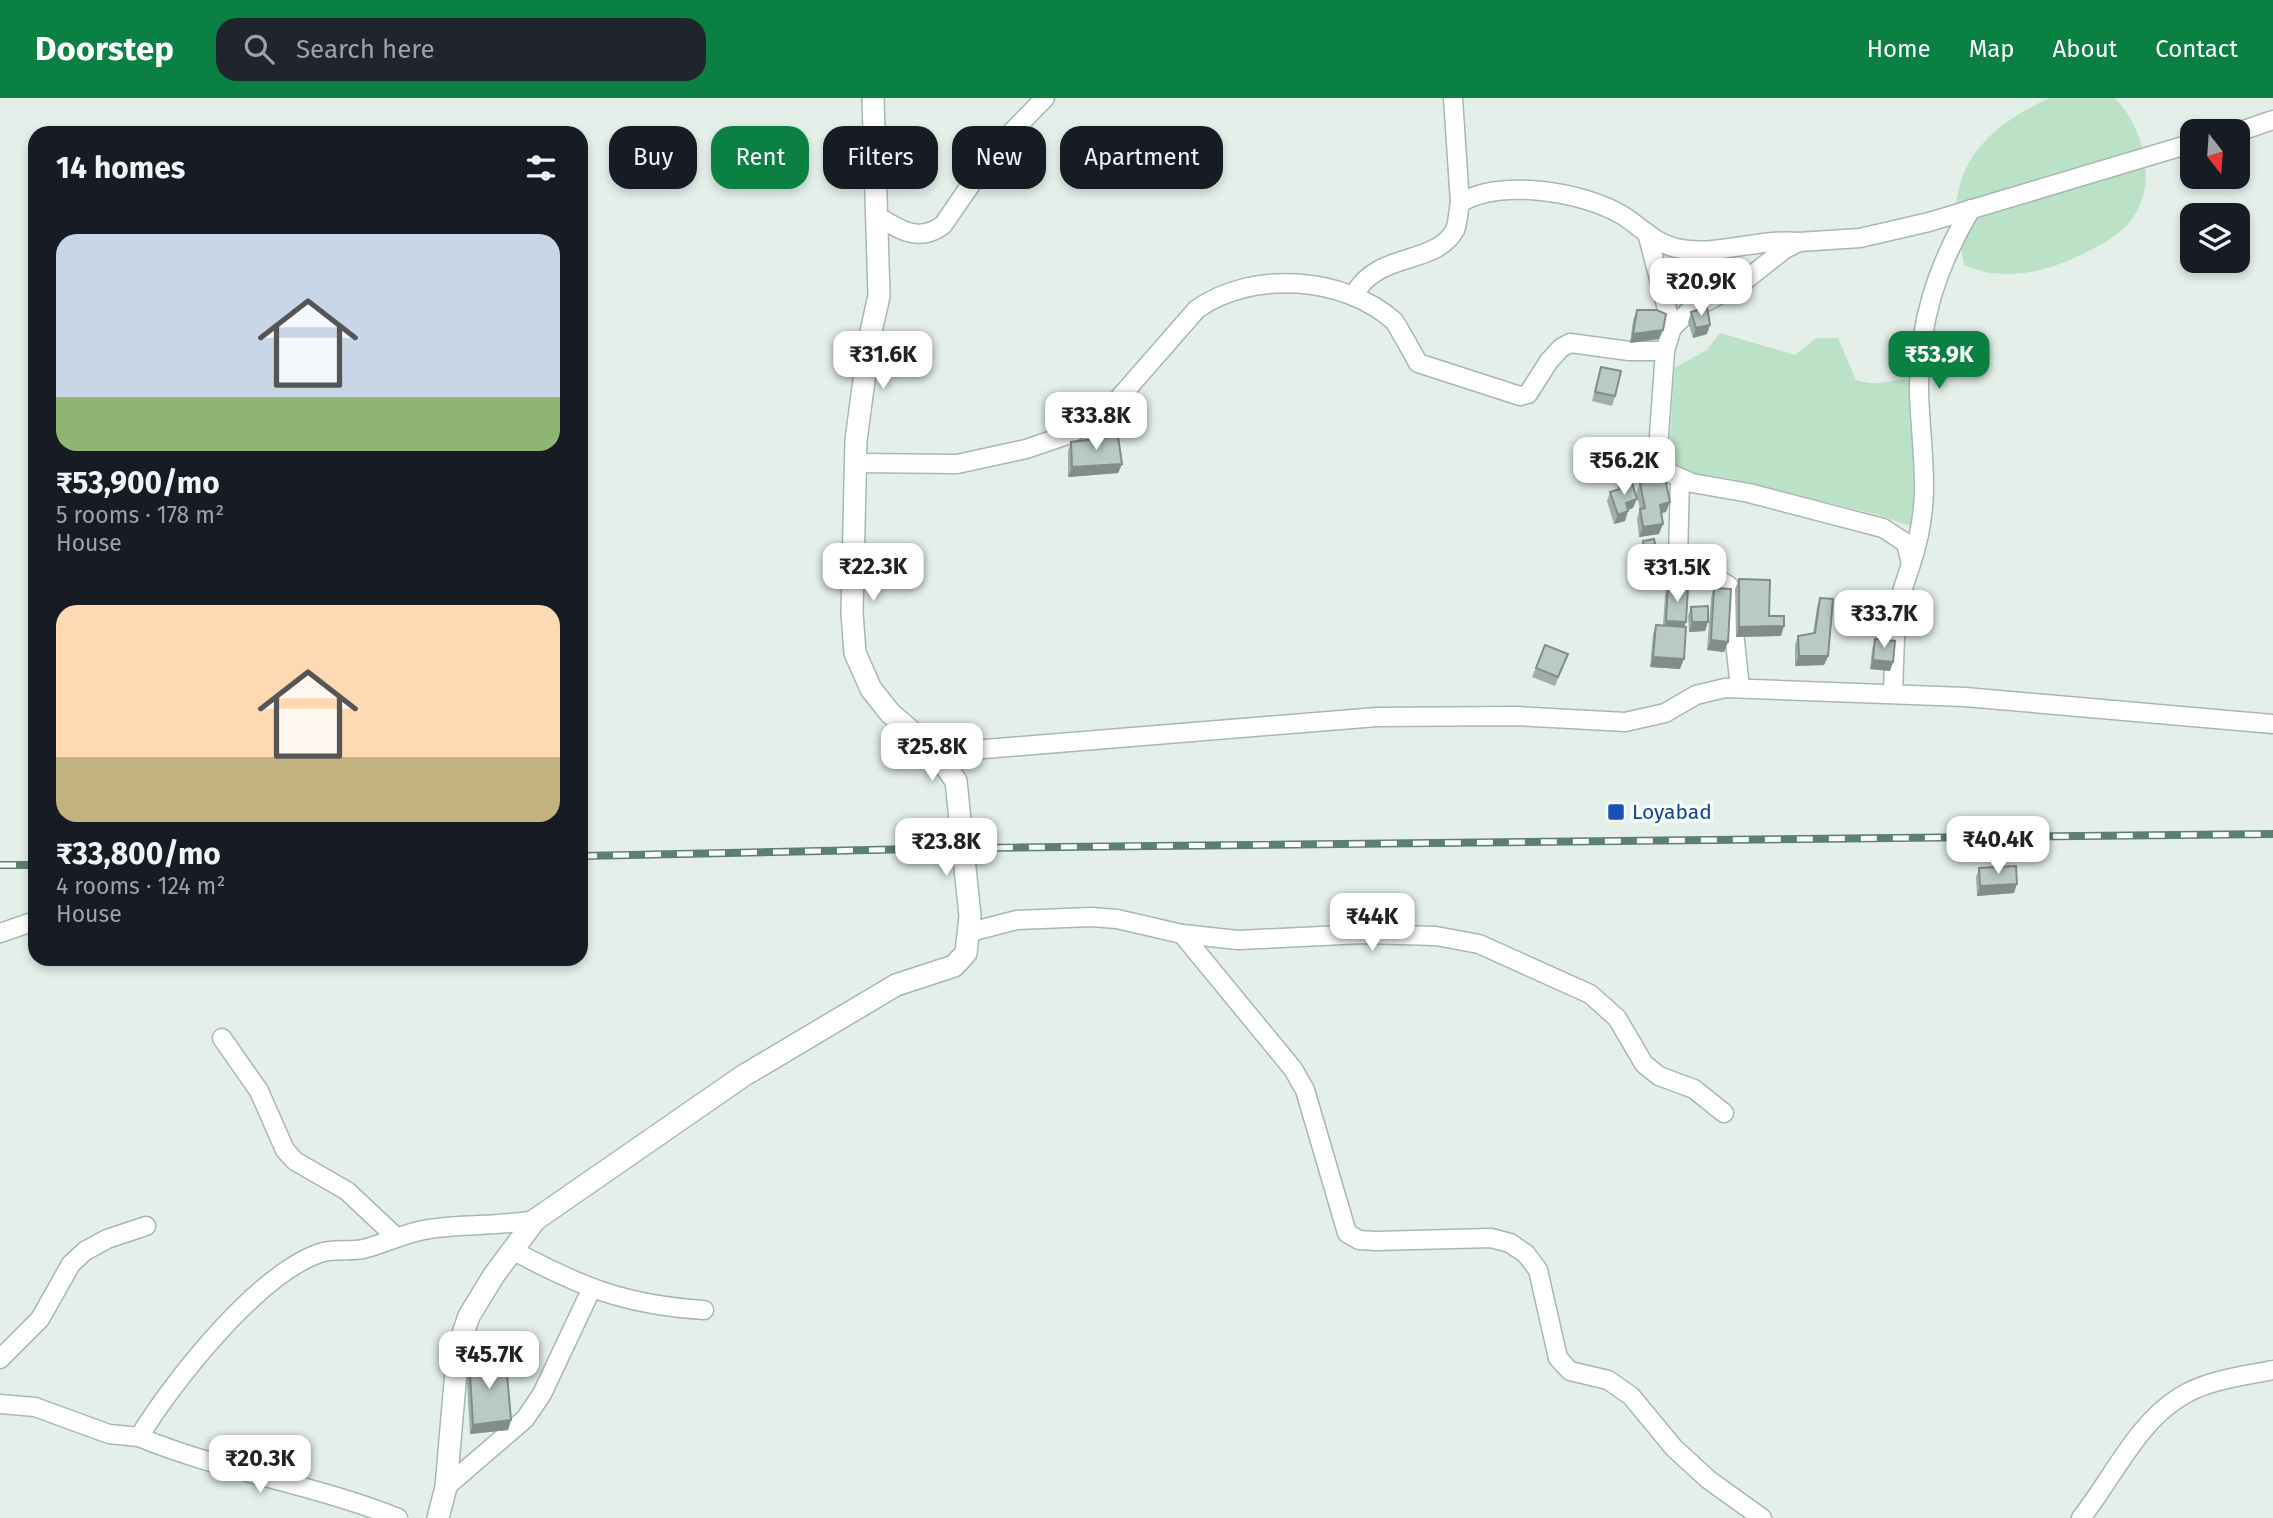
<!DOCTYPE html>
<meta charset="utf-8">
<style>
:root{--surface:#171b24;--page:#20242c;--text:#f1f3f6;--muted:#9ea1a6;--accent:#0b8043}
body{margin:0;font-family:"Fira Sans",sans-serif;background:var(--page);color:var(--text);height:100vh;display:flex;flex-direction:column;font-size:26px;white-space:nowrap}
*{box-sizing:border-box;margin:0}
p{font-size:23px;color:var(--muted)}
.icon{flex:none;width:38px;height:38px;fill:none;stroke:currentColor;stroke-width:2;stroke-linecap:round;stroke-linejoin:round}
.map{position:relative;flex:1;overflow:hidden}
.details{position:absolute;left:28px;top:28px;width:560px;height:840px;display:flex;flex-direction:column;background:var(--surface);border-radius:21px;box-shadow:0 4px 10px #0003}
.details>*{flex:none}
.hud{position:absolute;left:609px;top:28px;width:665px;height:63px;display:flex;gap:14px}
.needle{width:46px;rotate:163deg}
.tools{position:absolute;left:2180px;top:21px;display:grid;gap:14px}
.tools a{display:grid;place-items:center;width:70px;height:70px;border-radius:14px;background:var(--surface);box-shadow:0 4px 10px #0003;font-size:35px}
.price{position:absolute;translate:-50% -60px;padding:0 16px;border-radius:14px;background:#fff;color:#222;font-size:23px;line-height:46px;filter:drop-shadow(0 2px 4px #0008)}
.price::after{content:'';position:absolute;left:50%;top:42px;width:21px;height:16px;margin-left:-10px;background:inherit;clip-path:polygon(0 0,100% 0,50% 100%)}
.price.on{background:var(--accent);color:#fff}
ul{padding:0;list-style:none}
li{display:grid;align-content:center;gap:14px;height:371px;padding:0 28px}
li span{display:grid;place-items:center;height:217px;border-radius:21px;color:#555}
li>.icon{margin-inline-start:auto}
span .icon{width:126px;height:126px;fill:#fffc;stroke-width:1}
li b{font-size:30px}
h2{display:flex;justify-content:space-between;align-items:center;height:84px;padding:0 28px;font-size:30px}
.chip{padding:0 24px;border-radius:21px;background:var(--surface);box-shadow:0 4px 10px #0003;font-size:24px;line-height:63px}
.chip.on{background:var(--accent);color:#fff}
header{display:flex;align-items:center;gap:42px;box-sizing:border-box;height:98px;padding:0 35px;background:var(--accent);color:#fff}
header strong{font-size:33px}
nav{display:flex;gap:38px;margin-inline-start:auto;font-size:24px}
.search{width:490px;height:63px;background:var(--page);display:flex;align-items:center;gap:18px;box-sizing:border-box;padding:0 24px;border-radius:21px;color:var(--muted);font-size:26px}
.map>svg:first-child{display:block}
</style>
<header>
<strong>Doorstep</strong>
<div class="search"><svg class="icon" aria-label="search" viewBox="0 0 24 24"><circle cx="10" cy="10" r="6"/><path d="M15 15l6 6"/></svg>Search here</div>
<nav><a>Home</a><a>Map</a><a>About</a><a>Contact</a></nav>
</header>
<div class="map">
<svg width="2273" height="1420" viewBox="0 0 2273 1420">
<rect width="100%" height="100%" fill="#e4efea"/>
<g fill="#bbe2c7">
<path d="M 2050,0 L 2115,0 C 2147,34 2161,96 2123,131 C 2108,144 2090,153 2072,161 C 2038,176 1998,183 1964,167 C 1962,151 1956,134 1956,119 C 1955,56 1999,23 2050,0 Z"/>
<path d="M 1720,235 L 1795,257 L 1816,240 L 1838,240 L 1856,282 C 1883,291 1891,278 1915,283 L 1913,429 L 1879,417 L 1728,380 L 1679,378 L 1670,349 L 1674,270 L 1707,252 Z"/>
</g>
<g fill="none" stroke-linecap="round" stroke-linejoin="round">
<defs>
<g id="minor">
<polyline points="1453,0 1460,105"/>
<polyline points="2238,34 2273,22"/>
<path d="M 877,118 C 900,132 919,145 943,127 L 996,50 L 1045,0"/>
<polyline points="1647,135 1672,230"/>
<path d="M 1354,197 C 1377,153 1435,168 1455,132 C 1458,125 1458,113 1460,105 C 1501,80 1583,94 1622,117 C 1640,128 1654,145 1676,150 C 1719,159 1756,140 1799,144"/>
<path d="M 856,365 L 957,366 L 1026,351 L 1070,336 L 1107,314 L 1197,211 C 1253,172 1343,178 1394,223 C 1397,227 1415,259 1418,265 L 1520,298 L 1528,296 L 1549,263 L 1561,250 L 1570,245 L 1629,253 L 1665,253"/>
<path d="M 1680,382 L 1678,460 C 1691,481 1713,475 1729,488 L 1740,590"/>
<path d="M 1911,466 C 1933,400 1921,359 1919,293 C 1918,226 1937,168 1971,111"/>
<polyline points="1893,594 1896,512 1911,466 1906,445 1883,430 1749,395 1692,385 1667,374 1658,351 1665,253 1672,230 1689,213 1743,184 1785,151 1799,144 1860,140 1929,124 2193,45"/>
<polyline points="936,655 1377,619 1516,618 1625,624 1665,615 1696,597 1725,590 1965,599 2273,626"/>
<polyline points="970,834 1017,822 1091,819 1117,821 1182,836 1238,842 1363,836 1436,838 1479,846 1590,896 1617,920 1644,966 1659,978 1694,991 1724,1015"/>
<polyline points="0,835 35,823"/>
<polyline points="1182,836 1293,971 1305,992 1347,1135 1359,1142 1376,1143 1491,1140 1510,1145 1526,1156 1538,1172 1558,1260 1570,1273 1608,1282 1631,1298 1674,1350 1709,1382 1762,1420"/>
<polyline points="222,940 259,993 285,1052 295,1063 347,1093 396,1139"/>
<path d="M 512,1152 C 581,1189 625,1207 704,1212"/>
<polyline points="0,1261 40,1221 71,1166 85,1153 107,1141 146,1128"/>
<path d="M 0,1306 L 35,1309 L 109,1336 L 139,1339 C 173,1283 258,1176 320,1155 C 334,1150 349,1154 363,1151 C 385,1146 406,1134 429,1131 C 464,1126 500,1128 535,1122"/>
<path d="M 139,1339 C 223,1374 314,1386 398,1420"/>
<polyline points="446,1389 525,1321 542,1296 591,1192"/>
<path d="M 2081,1420 C 2112,1381 2137,1325 2180,1299 C 2206,1282 2243,1278 2273,1272"/>
</g>
<polyline id="tertiary" points="438,1420 446,1389 458,1250 469,1218 494,1177 535,1122 743,978 896,887 954,868 966,855 970,818 956,683 936,655 890,615 871,591 855,555 852,515 856,342 870,238 879,198 873,0"/>
</defs>
<use href="#minor" stroke="#a6b8b2" stroke-width="21"/>
<use href="#tertiary" stroke="#a6b8b2" stroke-width="24"/>
<use href="#minor" stroke="#fff" stroke-width="18"/>
<use href="#tertiary" stroke="#fff" stroke-width="21"/>
<defs>
<g id="rail">
<polyline points="581,758 964,750 2273,736"/>
<polyline points="0,767 35,767"/>
</g>
</defs>
<use href="#rail" stroke="#5c7e76" stroke-width="8"/>
<use href="#rail" stroke="#f5fbf8" stroke-width="5" stroke-dasharray="16" stroke-linecap="butt"/>
</g>
<g fill="#9faea8">
<polygon points="1637,212 1663,232 1659,241 1630,245 1633,222"/>
<polygon points="1691,214 1707,236 1693,240 1688,224"/>
<polygon points="1601,269 1615,298 1612,308 1592,303"/>
<polygon points="1071,344 1122,366 1118,375 1068,379 1068,353"/>
<polygon points="1640,385 1666,414 1661,415 1659,436 1639,439 1637,420 1640,411 1636,395"/>
<polygon points="1619,386 1633,410 1628,412 1625,423 1614,426 1607,403 1610,394 1617,392"/>
<polygon points="1643,443 1654,468 1642,470 1639,452"/>
<polygon points="1739,481 1769,518 1781,538 1736,539 1735,491"/>
<polygon points="1668,487 1684,529 1680,571 1650,569 1653,536 1656,527 1663,527 1665,497"/>
<polygon points="1714,490 1728,544 1724,554 1707,552 1711,500"/>
<polygon points="1820,500 1828,558 1824,567 1795,568 1795,547 1798,538 1813,536 1817,509"/>
<polygon points="1691,509 1708,524 1705,533 1689,534 1688,518"/>
<polygon points="1875,541 1893,564 1890,573 1870,571 1872,551"/>
<polygon points="1545,547 1568,556 1555,588 1532,579"/>
<polygon points="1979,770 2014,795 1977,798 1976,779"/>
<polygon points="469,1257 511,1322 508,1332 470,1336 466,1267"/>
</g>
<g fill="#828d88">
<polygon points="1710,227 1707,236 1693,240 1696,230"/>
<polygon points="1663,232 1659,241 1630,245 1633,236"/>
<polygon points="1122,366 1118,375 1068,379 1072,369"/>
<polygon points="1637,401 1633,410 1622,414 1626,405"/>
<polygon points="1670,404 1666,414 1656,416 1660,407"/>
<polygon points="1628,413 1625,423 1614,426 1618,417"/>
<polygon points="1663,426 1659,436 1639,439 1643,429"/>
<polygon points="1658,458 1654,468 1642,470 1645,460"/>
<polygon points="1666,523 1686,524 1683,533 1663,533"/>
<polygon points="1692,524 1708,524 1705,533 1689,534"/>
<polygon points="1784,528 1781,538 1736,539 1739,529"/>
<polygon points="1711,542 1728,544 1724,554 1707,552"/>
<polygon points="1799,558 1828,558 1824,567 1795,568"/>
<polygon points="1653,559 1684,561 1680,571 1650,569"/>
<polygon points="1873,562 1893,564 1890,573 1870,571"/>
<polygon points="2017,786 2014,795 1977,798 1980,788"/>
<polygon points="511,1322 508,1332 470,1336 473,1327"/>
</g>
<g fill="#b9cac3" stroke="#828d88" stroke-width="2">
<polygon points="1707,209 1710,227 1696,230 1691,214"/>
<polygon points="1637,212 1657,212 1666,216 1663,232 1633,236"/>
<polygon points="1601,269 1621,273 1615,298 1595,294"/>
<polygon points="1118,338 1122,366 1072,369 1071,344"/>
<polygon points="1665,380 1670,404 1660,407 1663,426 1643,429 1640,411 1645,410 1640,385"/>
<polygon points="1631,382 1637,401 1626,405 1628,413 1618,417 1610,394 1620,391 1619,386"/>
<polygon points="1654,441 1658,458 1645,460 1643,443"/>
<polygon points="1739,481 1770,482 1769,518 1784,518 1784,528 1739,529"/>
<polygon points="1668,487 1688,489 1686,524 1666,523"/>
<polygon points="1714,490 1731,491 1728,544 1711,542"/>
<polygon points="1820,500 1833,501 1828,558 1799,558 1798,538 1815,535"/>
<polygon points="1708,508 1708,524 1692,524 1691,509"/>
<polygon points="1656,527 1686,529 1684,561 1653,559"/>
<polygon points="1875,541 1895,543 1893,564 1873,562"/>
<polygon points="1545,547 1568,556 1558,579 1536,570"/>
<polygon points="2016,768 2017,786 1980,788 1979,770"/>
<polygon points="469,1257 506,1264 511,1322 473,1327"/>
</g>
<rect fill="#1a4fb4" stroke="#f5fbf8" stroke-width="2.5" x="1607" y="705" width="18" height="18" rx="3.5"/>
<g text-anchor="middle" dominant-baseline="central" stroke-width="7" stroke-linejoin="round" paint-order="stroke">
<g font-size="21" fill="#164399" stroke="#f5fbf8" text-anchor="start">
<text x="1632" y="714">Loyabad</text>
</g>
</g>
</svg>
<div class="tools">
<a><svg class="needle" viewBox="-14 -14 28 28"><path d="M0-13l5 13h-10z" fill="#e53935"/><path d="M0 13l5-13h-10z" fill="#9ea1a6"/></svg></a>
<a><svg class="icon" aria-label="layers" viewBox="0 0 24 24"><path d="M12 4l9 5-9 5-9-5zM3 14l9 5 9-5"/></svg></a>
</div>
<b class="price" style="left:1701px;top:220px">₹20.9K</b>
<b class="price" style="left:883px;top:293px">₹31.6K</b>
<b class="price on" style="left:1939px;top:293px">₹53.9K</b>
<b class="price" style="left:1096px;top:354px">₹33.8K</b>
<b class="price" style="left:1624px;top:399px">₹56.2K</b>
<b class="price" style="left:873px;top:505px">₹22.3K</b>
<b class="price" style="left:1677px;top:506px">₹31.5K</b>
<b class="price" style="left:1884px;top:552px">₹33.7K</b>
<b class="price" style="left:932px;top:685px">₹25.8K</b>
<b class="price" style="left:1998px;top:778px">₹40.4K</b>
<b class="price" style="left:946px;top:780px">₹23.8K</b>
<b class="price" style="left:1372px;top:855px">₹44K</b>
<b class="price" style="left:489px;top:1293px">₹45.7K</b>
<b class="price" style="left:260px;top:1397px">₹20.3K</b>
<div class="hud">
<a class="chip">Buy</a>
<a class="chip on">Rent</a>
<a class="chip">Filters</a>
<a class="chip">New</a>
<a class="chip">Apartment</a>
</div>
<section class="details">
<h2>14 homes<svg class="icon" aria-label="filters" viewBox="0 0 24 24"><path d="M4 7h16M4 17h16"/><circle cx="9" cy="7" r="2"/><circle cx="15" cy="17" r="2"/></svg></h2>
<ul>
<li><span style="background:linear-gradient(#c9d6e8 75%,#8fb573 0)"><svg class="icon" aria-label="home" viewBox="0 0 24 24"><path d="M3 11l9-7 9 7M6 9v11h12V9"/></svg></span><div><b>₹53,900/mo</b><p>5 rooms · 178 m²</p><p>House</p></div></li>
<li><span style="background:linear-gradient(#ffd9b3 70%,#c2b280 0)"><svg class="icon" aria-label="home" viewBox="0 0 24 24"><path d="M3 11l9-7 9 7M6 9v11h12V9"/></svg></span><div><b>₹33,800/mo</b><p>4 rooms · 124 m²</p><p>House</p></div></li>
</ul>
</section>
</div>
